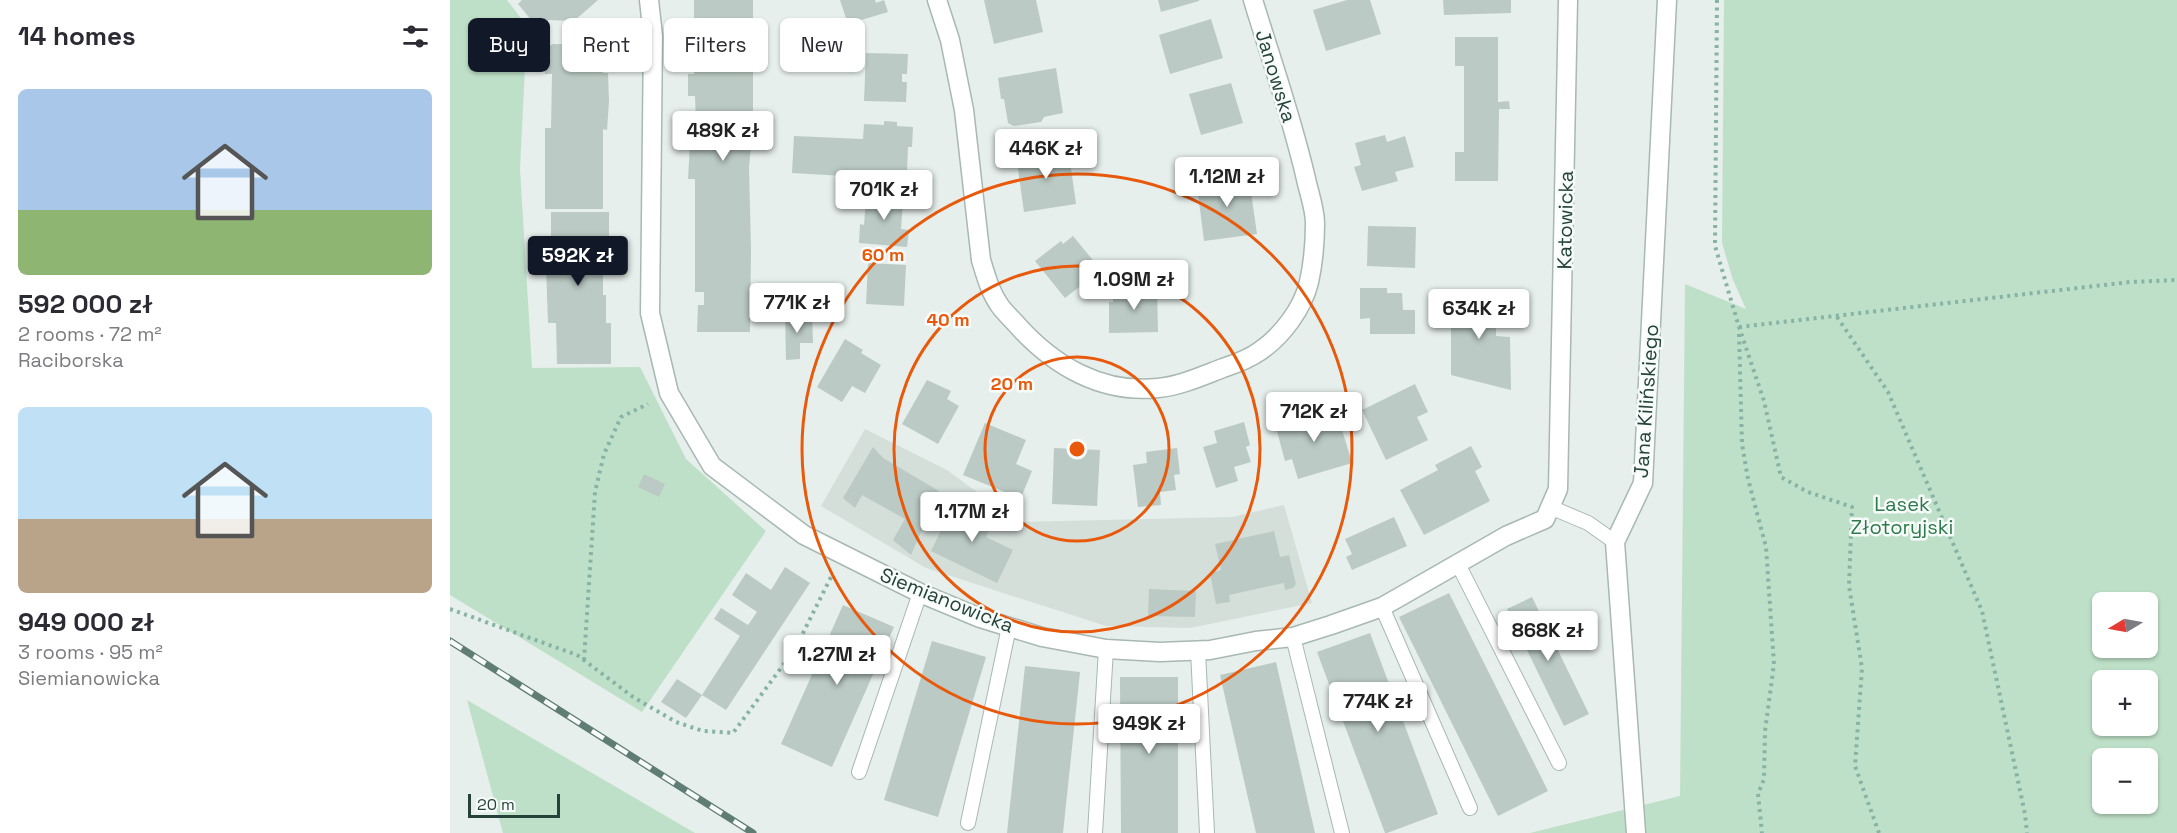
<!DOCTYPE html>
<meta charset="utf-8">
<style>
:root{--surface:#fff;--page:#f2f2f3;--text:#2b2b33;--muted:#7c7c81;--accent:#111827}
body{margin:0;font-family:"Space Grotesk",sans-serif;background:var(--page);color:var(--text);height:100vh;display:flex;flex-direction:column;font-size:22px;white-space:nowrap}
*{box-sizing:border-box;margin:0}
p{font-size:20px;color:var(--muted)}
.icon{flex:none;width:33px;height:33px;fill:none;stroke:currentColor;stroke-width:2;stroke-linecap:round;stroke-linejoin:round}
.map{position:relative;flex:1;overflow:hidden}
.drawer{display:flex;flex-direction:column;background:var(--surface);width:450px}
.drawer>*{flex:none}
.guide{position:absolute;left:18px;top:18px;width:570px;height:54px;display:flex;gap:12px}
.needle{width:39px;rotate:260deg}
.fabs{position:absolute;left:1642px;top:592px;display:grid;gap:12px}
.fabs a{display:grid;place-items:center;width:66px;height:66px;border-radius:9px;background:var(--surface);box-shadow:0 2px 4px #0004;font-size:30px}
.scale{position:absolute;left:18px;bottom:15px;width:92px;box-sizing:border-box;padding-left:6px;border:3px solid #24423a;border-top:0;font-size:16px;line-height:21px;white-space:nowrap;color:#24423a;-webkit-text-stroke:4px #f7fbf9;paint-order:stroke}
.price{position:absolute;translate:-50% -51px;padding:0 14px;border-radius:6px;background:#fff;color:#222;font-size:20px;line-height:39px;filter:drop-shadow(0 2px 3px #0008)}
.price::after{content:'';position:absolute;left:50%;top:36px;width:18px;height:14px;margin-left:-9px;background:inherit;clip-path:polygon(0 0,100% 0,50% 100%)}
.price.selected{background:var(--accent);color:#fff}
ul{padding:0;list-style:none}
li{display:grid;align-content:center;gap:12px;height:318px;padding:0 18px}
li span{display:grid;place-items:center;height:186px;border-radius:9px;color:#555}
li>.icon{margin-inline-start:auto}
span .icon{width:108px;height:108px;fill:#fffc;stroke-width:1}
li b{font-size:26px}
h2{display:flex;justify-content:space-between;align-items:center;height:72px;padding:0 18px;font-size:26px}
.pill{padding:0 21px;border-radius:9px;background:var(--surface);box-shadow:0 2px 4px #0004;font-size:21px;line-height:54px}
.pill.selected{background:var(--accent);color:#fff}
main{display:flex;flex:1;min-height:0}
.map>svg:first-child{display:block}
</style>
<main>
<section class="drawer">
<h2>14 homes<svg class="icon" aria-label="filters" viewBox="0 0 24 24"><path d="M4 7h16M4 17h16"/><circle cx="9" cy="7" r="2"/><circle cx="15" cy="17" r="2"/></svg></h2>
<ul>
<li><span style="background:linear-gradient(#a9c7e8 65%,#8fb573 0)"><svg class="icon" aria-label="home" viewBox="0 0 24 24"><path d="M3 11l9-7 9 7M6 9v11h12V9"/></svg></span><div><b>592 000 zł</b><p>2 rooms · 72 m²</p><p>Raciborska</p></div></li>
<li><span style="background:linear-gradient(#bfe0f5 60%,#b9a48a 0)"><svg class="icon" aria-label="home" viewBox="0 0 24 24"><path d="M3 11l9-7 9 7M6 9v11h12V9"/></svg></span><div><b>949 000 zł</b><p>3 rooms · 95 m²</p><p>Siemianowicka</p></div></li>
</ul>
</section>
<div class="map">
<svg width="1727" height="833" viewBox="0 0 1727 833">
<rect width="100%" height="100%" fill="#e6efeb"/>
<polygon fill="#d4dfda" points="415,429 497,470 568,522 782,517 834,505 862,603 740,628 656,626 476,568 371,506"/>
<g fill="#bfe0c8" fill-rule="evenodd">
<polygon points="0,0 57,0 77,26 70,169 82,368 190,367 236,459 316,531 192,712 0,595"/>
<path d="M 1274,0 L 1727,0 L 1727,833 L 1080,833 L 1230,796 L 1235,284 L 1296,309 L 1283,280 L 1272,243 ZM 1653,603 L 1698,603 L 1698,648 L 1653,648 ZM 1653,681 L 1698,681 L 1698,726 L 1653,726 ZM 1653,759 L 1698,759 L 1698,804 L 1653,804 Z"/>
<polygon points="17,700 245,833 53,833"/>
</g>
<g fill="#bbcac4">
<polygon points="72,0 148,0 124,21 96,20 87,27 68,4"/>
<polygon points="244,0 303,0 303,126 299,167 301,250 300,332 247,332 248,305 254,305 254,292 245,292 245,179 238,179 241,126 246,125 245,96 238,96 238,74 244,74"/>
<polygon points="390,0 425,0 426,3 434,0 438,12 398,24"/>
<polygon points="534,0 586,0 593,32 544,44"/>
<polygon points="708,0 749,0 749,1 711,12"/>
<polygon points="897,0 920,0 931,34 876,51 863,10"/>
<polygon points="993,0 1061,0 1061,13 994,15"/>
<polygon points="761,19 773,58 720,74 709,35"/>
<polygon points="1005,37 1048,37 1048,102 1059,101 1060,109 1049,109 1048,181 1005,181 1005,152 1014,152 1014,66 1005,66"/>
<polygon points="103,44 153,44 153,73 158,73 159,101 157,130 153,129 153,209 95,209 95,128 101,128 102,74 95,74 94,49"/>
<polygon points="416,53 458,54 457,74 452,74 452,82 457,82 456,102 414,101"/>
<polygon points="606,68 613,113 594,117 591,122 564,126 558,123 554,99 551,99 548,78"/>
<polygon points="781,83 793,123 751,135 739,94"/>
<polygon points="434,121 447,122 447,126 463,127 462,147 458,147 457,172 411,170 411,177 342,173 344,136 413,139 414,124 434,125"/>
<polygon points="935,135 937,142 955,136 964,167 945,172 948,181 912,191 904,167 911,165 905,143"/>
<polygon points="618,147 626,204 574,212 566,155"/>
<polygon points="798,171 807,234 754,241 747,186 774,182 773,175"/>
<polygon points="422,192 451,194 450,201 453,201 451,229 459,230 457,247 409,243 410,224 414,225 416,199 421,200"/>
<polygon points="101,212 159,212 159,240 153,241 153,295 156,295 156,323 161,323 161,364 107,364 106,323 98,323 96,267 95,268 95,238 101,238"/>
<polygon points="918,226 966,227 965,268 917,266"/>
<polygon points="623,236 651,270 615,298 585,261 611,241 613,244"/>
<polygon points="418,263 456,265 454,306 416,304"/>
<polygon points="707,288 708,332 659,333 659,302 663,302 663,289"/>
<polygon points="910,288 937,288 937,293 952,293 953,310 965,310 965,334 920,334 920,318 910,319"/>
<polygon points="1001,290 1046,290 1046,336 1060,337 1061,390 1001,375"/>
<polygon points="335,313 362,315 363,343 350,343 350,359 336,360"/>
<polygon points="395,339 413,350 411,353 431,365 415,393 402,386 392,402 367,387"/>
<polygon points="477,380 501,391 497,399 509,406 488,444 452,424"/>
<polygon points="965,384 978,412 967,417 978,440 936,460 912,410"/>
<polygon points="885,406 902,463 848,479 842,459 835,461 825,424"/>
<polygon points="794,422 800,445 796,447 801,462 784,467 788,481 766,488 753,447 767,443 764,431"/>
<polygon points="535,423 576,440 566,464 582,471 568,505 551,498 555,492 513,475"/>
<polygon points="1021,446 1032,467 1025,471 1040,501 974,535 950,490 988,470 985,465"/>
<polygon points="423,447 433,458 489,491 461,555 443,540 455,519 412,495 405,508 393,498"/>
<polygon points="604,448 650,450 647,506 602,504"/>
<polygon points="727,448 730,474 724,475 726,490 710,492 711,505 688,507 683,465 697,463 696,452"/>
<polygon points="194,474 215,484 209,497 188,487"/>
<polygon points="505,501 544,520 536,537 563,550 547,583 481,551"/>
<polygon points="944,517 957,546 902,570 896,557 902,554 895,539"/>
<polygon points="824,531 830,557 839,555 846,584 843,588 835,590 834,583 779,595 780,602 766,604 760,573 771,570 765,544"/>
<polygon points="335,567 360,583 276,710 252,695 290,636 264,619 271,608 298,625 307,612 282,595 296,573 321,590"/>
<polygon points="699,589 746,591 745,617 698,616"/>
<polygon points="999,593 1098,791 1048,816 949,617"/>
<polygon points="1082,597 1139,714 1114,726 1057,609"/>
<polygon points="393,605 444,627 382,767 331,744"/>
<polygon points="920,633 988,814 937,833 935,833 867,652"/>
<polygon points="482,641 536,657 488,817 434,800"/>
<polygon points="826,662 865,833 806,833 770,675"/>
<polygon points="575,666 630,672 613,833 557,833"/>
<polygon points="670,677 728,677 728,833 671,833"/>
<polygon points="227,679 252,695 236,718 211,702"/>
</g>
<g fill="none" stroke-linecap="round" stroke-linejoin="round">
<defs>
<g id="lane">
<polyline points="1100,507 1138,523 1165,542"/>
<polyline points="1007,562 1109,763"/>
<polyline points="932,607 1020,808"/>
<polyline points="843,637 892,833"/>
<polyline points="748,651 757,833"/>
<polyline points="409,772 470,593"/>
<polyline points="518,823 559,627"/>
<polyline points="645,833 656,649"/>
</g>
<g id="street">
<polyline points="199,0 203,36 200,313 219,393 262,466 354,535 470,593 530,618 592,637 656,649 710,652 760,650 806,641 843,637 881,625 932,607 1056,536 1095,519 1108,489 1118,0"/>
<path d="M 487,0 L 500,40 L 514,110 L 531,260 C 536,276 540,292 550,306 C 555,313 562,319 568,326 C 604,366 652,394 708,388 C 730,386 752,376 773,368 C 785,364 799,359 810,351 C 832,336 853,308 859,282 C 863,264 865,241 865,223 C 865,209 859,193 856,179 C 842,118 821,59 803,0"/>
<polyline points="1186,833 1165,542 1193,483 1217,0"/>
</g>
</defs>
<use href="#lane" stroke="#a8b8b2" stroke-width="16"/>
<use href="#street" stroke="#a8b8b2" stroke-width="21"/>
<g stroke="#86b3a5" stroke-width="4" stroke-dasharray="3 4.5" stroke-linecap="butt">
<polyline points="1267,0 1265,246 1289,327 1314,401 1331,477 1358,492 1402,507 1399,586 1412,668 1405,766 1429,833"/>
<polyline points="1387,317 1438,392 1532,611 1575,814 1577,833"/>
<polyline points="1289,327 1680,282 1727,280"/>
<polyline points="1289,334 1292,444 1298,479 1316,547 1324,664 1315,731 1314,779 1308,794 1312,833"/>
<polyline points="0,609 127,655 183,697 226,722 253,731 283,733 345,649 382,575"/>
<polyline points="134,660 145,492 154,454 171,417 198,404"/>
</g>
<use href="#lane" stroke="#fff" stroke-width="14"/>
<use href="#street" stroke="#fff" stroke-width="18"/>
<defs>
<polyline id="rail" points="0,641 303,833"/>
</defs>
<use href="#rail" stroke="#5f7d75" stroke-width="7"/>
<use href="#rail" stroke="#f7fbf9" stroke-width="4.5" stroke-dasharray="14" stroke-linecap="butt"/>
</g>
<g fill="none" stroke="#e8590c" stroke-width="3">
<circle cx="627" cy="449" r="92"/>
<circle cx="627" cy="449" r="183"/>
<circle cx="627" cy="449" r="275"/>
</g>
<g text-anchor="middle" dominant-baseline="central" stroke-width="5" stroke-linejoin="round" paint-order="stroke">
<g font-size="20" fill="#24423a" stroke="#f7fbf9">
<text transform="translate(826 76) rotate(73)">Janowska</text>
<text transform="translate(1115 220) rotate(-89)">Katowicka</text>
<text transform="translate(1196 401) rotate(-86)">Jana Kilińskiego</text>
<text transform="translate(497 600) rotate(22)">Siemianowicka</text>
</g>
<g font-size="20" fill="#2d7a4b" stroke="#f7fbf9">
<text x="1452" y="504">Lasek<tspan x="1452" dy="23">Złotoryjski</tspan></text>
</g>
</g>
<circle cx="627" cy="449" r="9" fill="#e8590c" stroke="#f7fbf9" stroke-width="3"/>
<g font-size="18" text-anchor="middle" font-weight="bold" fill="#e8590c" stroke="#f7fbf9" stroke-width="5" stroke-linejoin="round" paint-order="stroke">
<text x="433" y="261">60 m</text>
<text x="498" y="326">40 m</text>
<text x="562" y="390">20 m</text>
</g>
</svg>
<div class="fabs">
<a><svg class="needle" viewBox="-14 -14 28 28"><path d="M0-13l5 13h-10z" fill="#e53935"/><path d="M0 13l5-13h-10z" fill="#7c7c81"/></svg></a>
<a>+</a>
<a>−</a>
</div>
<div class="scale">20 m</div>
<b class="price" style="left:273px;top:162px">489K zł</b>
<b class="price" style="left:596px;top:180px">446K zł</b>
<b class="price" style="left:777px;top:208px">1.12M zł</b>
<b class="price" style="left:434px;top:221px">701K zł</b>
<b class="price selected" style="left:128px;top:287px">592K zł</b>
<b class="price" style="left:684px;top:311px">1.09M zł</b>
<b class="price" style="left:347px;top:334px">771K zł</b>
<b class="price" style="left:1029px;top:340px">634K zł</b>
<b class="price" style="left:864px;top:443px">712K zł</b>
<b class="price" style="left:522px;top:543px">1.17M zł</b>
<b class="price" style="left:1098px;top:662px">868K zł</b>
<b class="price" style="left:387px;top:686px">1.27M zł</b>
<b class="price" style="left:928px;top:733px">774K zł</b>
<b class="price" style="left:699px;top:755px">949K zł</b>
<div class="guide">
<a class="pill selected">Buy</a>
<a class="pill">Rent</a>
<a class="pill">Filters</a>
<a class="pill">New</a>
</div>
</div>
</main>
